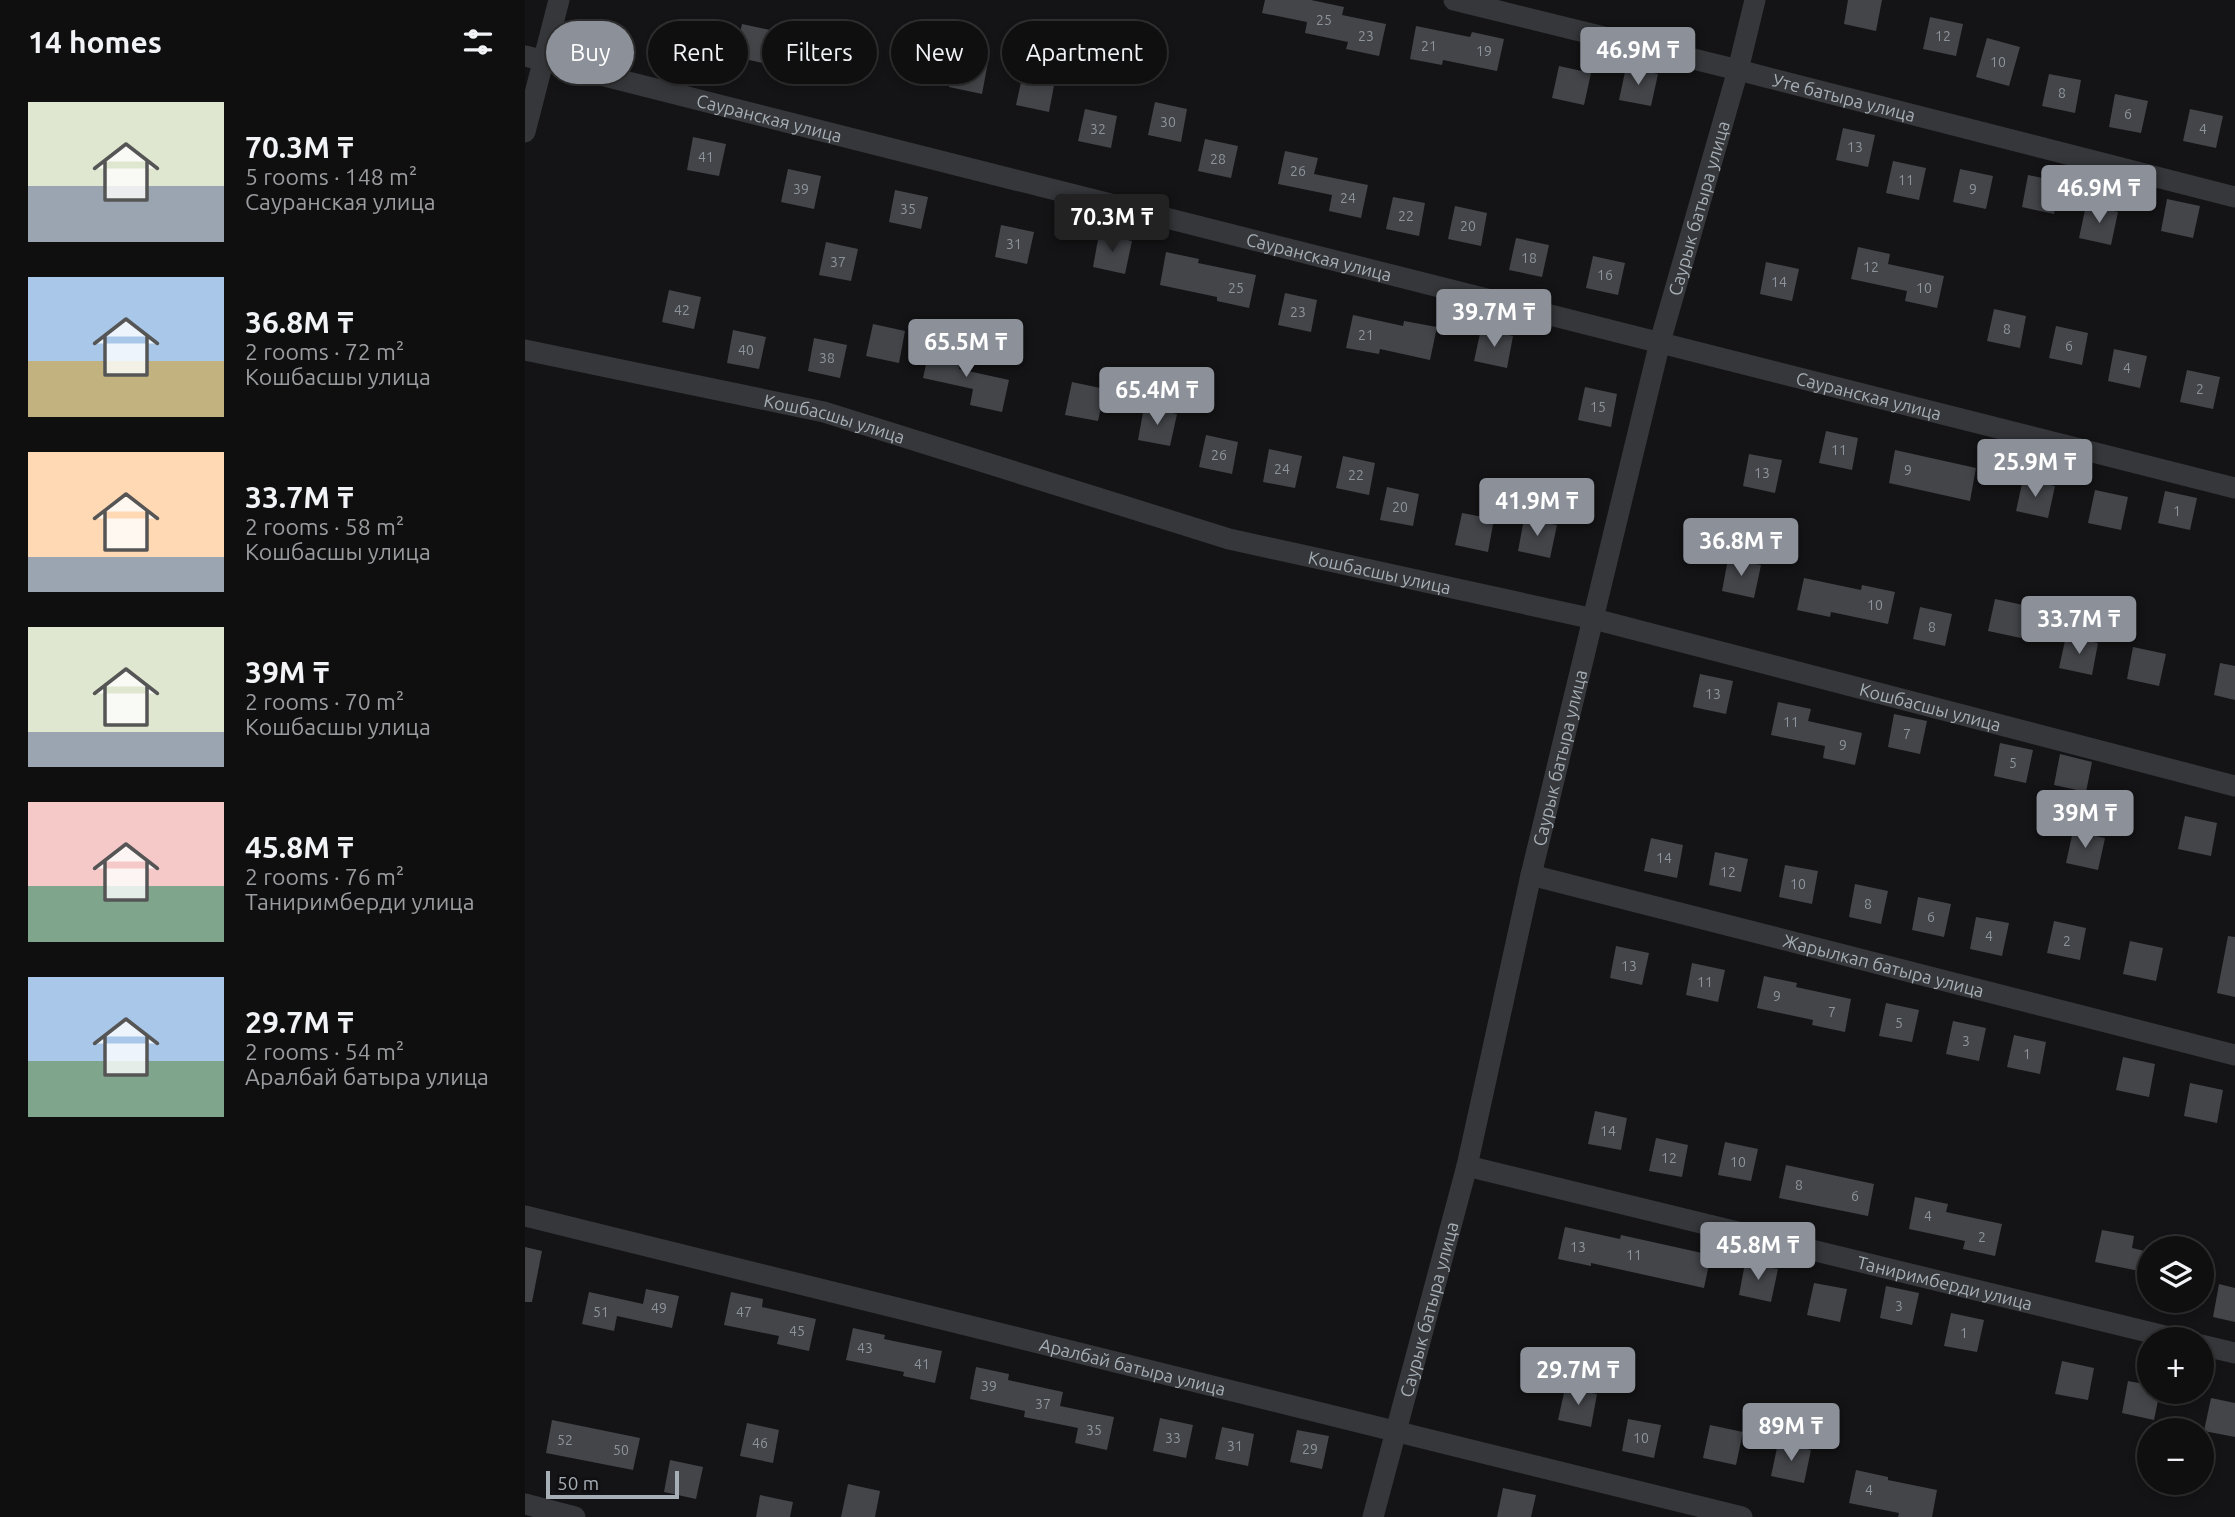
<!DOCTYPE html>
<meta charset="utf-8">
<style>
:root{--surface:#0f0f10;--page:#1d1d1e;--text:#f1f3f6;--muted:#9b9c9f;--line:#2f2f30;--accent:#8c9099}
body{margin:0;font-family:Ubuntu,sans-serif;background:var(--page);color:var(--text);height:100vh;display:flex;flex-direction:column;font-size:26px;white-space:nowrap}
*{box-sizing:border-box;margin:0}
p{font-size:23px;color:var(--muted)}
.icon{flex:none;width:38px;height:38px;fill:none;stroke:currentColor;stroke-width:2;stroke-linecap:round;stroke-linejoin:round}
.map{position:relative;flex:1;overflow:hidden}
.side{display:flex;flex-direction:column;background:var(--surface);width:525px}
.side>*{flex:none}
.hud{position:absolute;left:21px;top:21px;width:665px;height:63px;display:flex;gap:14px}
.fabs{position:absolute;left:1612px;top:1236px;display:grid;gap:14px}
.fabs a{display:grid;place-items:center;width:77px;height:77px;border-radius:50%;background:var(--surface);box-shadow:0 4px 10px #0003,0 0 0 2px var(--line);font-size:35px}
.scale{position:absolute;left:21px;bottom:18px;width:133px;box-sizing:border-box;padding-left:7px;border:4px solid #a6aeb6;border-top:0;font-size:19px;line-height:24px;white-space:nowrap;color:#a6aeb6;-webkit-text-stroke:5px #0f0f11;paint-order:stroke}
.price{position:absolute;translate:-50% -60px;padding:0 16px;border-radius:7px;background:var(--accent);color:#fff;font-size:23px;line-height:46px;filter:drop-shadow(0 2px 4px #0008)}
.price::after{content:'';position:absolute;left:50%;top:42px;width:21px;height:16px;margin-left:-10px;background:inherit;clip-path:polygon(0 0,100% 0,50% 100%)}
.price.selected{background:#222;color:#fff}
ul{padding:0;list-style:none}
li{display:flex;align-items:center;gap:21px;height:175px;padding:0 28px}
li span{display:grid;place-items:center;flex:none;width:196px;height:140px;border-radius:0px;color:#555}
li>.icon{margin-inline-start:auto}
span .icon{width:84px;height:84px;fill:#fffc;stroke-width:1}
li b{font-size:30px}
h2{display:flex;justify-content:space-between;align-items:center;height:84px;padding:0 28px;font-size:30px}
.pill{padding:0 24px;border-radius:32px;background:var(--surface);box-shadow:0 4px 10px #0003,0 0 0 2px var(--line);font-size:24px;line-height:63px}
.pill.selected{background:var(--accent);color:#fff}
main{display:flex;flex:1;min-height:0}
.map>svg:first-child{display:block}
</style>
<main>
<section class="side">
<h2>14 homes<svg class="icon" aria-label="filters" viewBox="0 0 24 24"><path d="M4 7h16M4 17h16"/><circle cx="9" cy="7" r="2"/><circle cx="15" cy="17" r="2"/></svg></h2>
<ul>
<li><span style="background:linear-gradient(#dfe7d0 60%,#9aa5b1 0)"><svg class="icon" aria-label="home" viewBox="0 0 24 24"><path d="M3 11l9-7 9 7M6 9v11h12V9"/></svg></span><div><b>70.3M ₸</b><p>5 rooms · 148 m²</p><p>Сауранская улица</p></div></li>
<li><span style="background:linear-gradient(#a9c7e8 60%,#c2b280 0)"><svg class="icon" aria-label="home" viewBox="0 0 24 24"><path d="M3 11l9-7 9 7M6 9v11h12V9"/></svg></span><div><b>36.8M ₸</b><p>2 rooms · 72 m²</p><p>Кошбасшы улица</p></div></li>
<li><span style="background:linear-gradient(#ffd9b3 75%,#9aa5b1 0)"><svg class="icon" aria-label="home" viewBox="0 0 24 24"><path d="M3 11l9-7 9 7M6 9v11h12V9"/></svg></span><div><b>33.7M ₸</b><p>2 rooms · 58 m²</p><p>Кошбасшы улица</p></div></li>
<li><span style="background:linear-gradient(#dfe7d0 75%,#9aa5b1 0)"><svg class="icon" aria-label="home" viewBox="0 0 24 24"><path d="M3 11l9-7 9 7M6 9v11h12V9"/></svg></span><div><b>39M ₸</b><p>2 rooms · 70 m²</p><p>Кошбасшы улица</p></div></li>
<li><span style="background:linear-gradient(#f6c9c9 60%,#7fa58c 0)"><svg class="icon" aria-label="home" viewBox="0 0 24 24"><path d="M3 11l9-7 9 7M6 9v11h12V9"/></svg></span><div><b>45.8M ₸</b><p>2 rooms · 76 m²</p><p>Таниримберди улица</p></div></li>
<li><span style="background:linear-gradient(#a9c7e8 60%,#7fa58c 0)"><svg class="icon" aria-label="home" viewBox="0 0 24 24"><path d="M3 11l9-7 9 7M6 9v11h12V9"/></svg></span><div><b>29.7M ₸</b><p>2 rooms · 54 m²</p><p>Аралбай батыра улица</p></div></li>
</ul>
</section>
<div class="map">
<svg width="1710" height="1517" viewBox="0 0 1710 1517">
<rect width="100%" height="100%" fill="#141416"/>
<g fill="#434549">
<polygon points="740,0 786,0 819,7 817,15 861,24 854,56 821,49 823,42 780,33 782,22 737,13"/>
<polygon points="1323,0 1357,0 1351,31 1319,24"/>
<polygon points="1405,17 1438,24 1431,56 1398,49"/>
<polygon points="217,24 250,31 243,64 210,57"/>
<polygon points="891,26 945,37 947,32 979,39 972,71 918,60 917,65 885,59"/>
<polygon points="293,35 325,42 319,75 286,68"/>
<polygon points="1462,38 1495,47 1484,86 1451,77"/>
<polygon points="431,55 463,62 457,94 424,87"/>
<polygon points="1034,66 1066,73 1059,105 1027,98"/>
<polygon points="1101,67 1133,74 1126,106 1094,100"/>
<polygon points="498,73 530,80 524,112 491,105"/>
<polygon points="1524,74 1556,80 1550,113 1517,106"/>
<polygon points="1590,94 1623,101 1616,133 1584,127"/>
<polygon points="630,102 662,109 656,142 623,135"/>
<polygon points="560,109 592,116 586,148 553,141"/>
<polygon points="1665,109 1698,116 1691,148 1658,141"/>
<polygon points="1318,128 1350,135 1343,167 1311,160"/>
<polygon points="168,137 201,144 194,176 162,170"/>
<polygon points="680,139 713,146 706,178 673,171"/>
<polygon points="760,151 793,158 789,174 843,185 836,218 804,211 807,195 753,184"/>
<polygon points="1368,161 1401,168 1394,200 1361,193"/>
<polygon points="263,169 296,176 289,209 256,202"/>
<polygon points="1435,169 1468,176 1461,209 1428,202"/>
<polygon points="1503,175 1536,182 1529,214 1497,207"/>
<polygon points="370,190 403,197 396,229 364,222"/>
<polygon points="868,197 900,203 894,236 861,229"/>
<polygon points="1642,199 1675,206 1668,238 1636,231"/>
<polygon points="1561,205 1593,212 1586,245 1554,238"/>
<polygon points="930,206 962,213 956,246 923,239"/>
<polygon points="476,225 509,232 502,264 470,257"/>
<polygon points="574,234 607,241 600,274 568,267"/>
<polygon points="991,238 1024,245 1017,277 984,270"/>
<polygon points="301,242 333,249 326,281 294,275"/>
<polygon points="1333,247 1365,254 1363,264 1419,276 1412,308 1380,301 1382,291 1326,279"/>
<polygon points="641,252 674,259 673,263 731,275 724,308 692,301 692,297 635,285"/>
<polygon points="1068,256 1100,263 1093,295 1061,288"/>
<polygon points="1241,262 1274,269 1267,301 1235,294"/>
<polygon points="144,290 176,297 169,329 137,322"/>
<polygon points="760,293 792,300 786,332 753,325"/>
<polygon points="1469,309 1501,316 1495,348 1462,341"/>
<polygon points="828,315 878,326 879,321 912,327 905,360 855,349 854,354 821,348"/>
<polygon points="348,324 380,331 374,363 341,356"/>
<polygon points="1531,326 1563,333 1557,365 1524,358"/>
<polygon points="956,329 988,336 982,368 949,361"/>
<polygon points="208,330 241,337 234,369 202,363"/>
<polygon points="289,338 322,345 315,378 283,371"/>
<polygon points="405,346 437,353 434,369 484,380 477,412 445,405 448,389 398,378"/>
<polygon points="1589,349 1622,356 1615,388 1583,381"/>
<polygon points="1662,370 1695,377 1688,409 1655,402"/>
<polygon points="547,382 580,389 573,421 540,415"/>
<polygon points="1060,387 1092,394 1086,427 1053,420"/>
<polygon points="619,407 652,414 645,446 613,440"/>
<polygon points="1301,431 1333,438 1327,470 1294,463"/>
<polygon points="681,435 713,442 707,474 674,467"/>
<polygon points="744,449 777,456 770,488 738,482"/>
<polygon points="1370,450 1451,468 1445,501 1364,483"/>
<polygon points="1224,454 1257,460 1250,493 1218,486"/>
<polygon points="818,456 850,463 844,495 811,488"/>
<polygon points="1498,479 1530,486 1523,518 1491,511"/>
<polygon points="862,487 894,494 888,526 855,520"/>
<polygon points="1570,490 1603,497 1596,530 1563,523"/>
<polygon points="1640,491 1672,498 1665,530 1633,523"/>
<polygon points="937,513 969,519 963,552 930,545"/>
<polygon points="999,519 1032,525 1025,558 993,551"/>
<polygon points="1203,559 1236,565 1229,598 1197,591"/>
<polygon points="1279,578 1336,590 1337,585 1370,592 1363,624 1306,612 1305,617 1272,610"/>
<polygon points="1470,599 1503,606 1496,638 1463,631"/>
<polygon points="1395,607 1427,614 1420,646 1388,639"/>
<polygon points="1541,636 1573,643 1567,675 1534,668"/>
<polygon points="1608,647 1641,654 1634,686 1602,679"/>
<polygon points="1695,663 1710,666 1710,700 1689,695"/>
<polygon points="1175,674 1208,681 1201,714 1168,707"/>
<polygon points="1253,702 1286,709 1283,721 1337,733 1330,765 1298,758 1300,746 1246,735"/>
<polygon points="1369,714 1402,721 1395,754 1363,747"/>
<polygon points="1475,743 1508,750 1501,783 1469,776"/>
<polygon points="1535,754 1567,762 1561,792 1529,785"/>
<polygon points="1660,816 1692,823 1686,856 1653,849"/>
<polygon points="1548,831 1580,838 1573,870 1541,863"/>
<polygon points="1126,838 1158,845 1152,878 1119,871"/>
<polygon points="1190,852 1223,859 1216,892 1184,885"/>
<polygon points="1260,865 1293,871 1287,904 1254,897"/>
<polygon points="1330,884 1363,891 1356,924 1324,917"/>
<polygon points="1393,897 1426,904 1419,937 1387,930"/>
<polygon points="1451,917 1484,923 1477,956 1445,949"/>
<polygon points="1529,921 1561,928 1555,960 1522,953"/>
<polygon points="1703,936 1710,937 1710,997 1692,993"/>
<polygon points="1605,941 1638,948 1631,981 1598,974"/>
<polygon points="1091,946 1124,953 1117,985 1085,978"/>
<polygon points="1167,963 1200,970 1193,1002 1161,995"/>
<polygon points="1239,976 1272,983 1271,987 1326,999 1320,1032 1287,1025 1288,1020 1232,1008"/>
<polygon points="1361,1003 1394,1010 1387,1042 1354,1036"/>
<polygon points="1428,1021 1461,1028 1454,1061 1421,1054"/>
<polygon points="1489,1035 1521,1042 1515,1074 1482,1067"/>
<polygon points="1598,1057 1630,1064 1624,1097 1591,1090"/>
<polygon points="1665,1083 1698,1090 1692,1123 1659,1116"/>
<polygon points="1070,1111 1102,1118 1096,1150 1063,1144"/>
<polygon points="1131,1138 1163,1145 1157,1177 1124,1171"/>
<polygon points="1200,1142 1233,1149 1226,1181 1193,1175"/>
<polygon points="1261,1165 1349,1184 1343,1216 1254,1198"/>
<polygon points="1390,1197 1423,1204 1421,1212 1477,1224 1470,1256 1438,1249 1440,1241 1384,1229"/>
<polygon points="1040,1227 1095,1239 1096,1235 1186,1255 1179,1288 1066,1263 1066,1266 1033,1259"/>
<polygon points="1577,1230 1609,1236 1607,1248 1624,1252 1624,1273 1570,1262"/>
<polygon points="0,1247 17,1251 7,1302 0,1302"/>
<polygon points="1220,1263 1253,1269 1246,1302 1214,1295"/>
<polygon points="1289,1283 1322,1289 1315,1322 1282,1315"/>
<polygon points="1694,1284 1710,1288 1710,1322 1688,1317"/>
<polygon points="1361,1286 1394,1293 1387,1325 1355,1318"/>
<polygon points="121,1289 154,1296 147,1328 92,1316 89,1331 57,1324 64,1292 118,1304"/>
<polygon points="206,1292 238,1299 237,1307 291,1319 284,1351 252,1344 254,1336 199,1325"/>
<polygon points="1426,1313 1459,1320 1452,1352 1419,1346"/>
<polygon points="328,1328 360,1335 359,1339 417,1351 410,1383 378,1376 379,1372 321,1360"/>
<polygon points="1537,1361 1569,1368 1563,1400 1530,1394"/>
<polygon points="451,1367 484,1374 483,1380 538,1392 535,1406 589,1417 582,1450 550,1443 553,1428 499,1417 500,1411 445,1399"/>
<polygon points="1603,1381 1624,1385 1624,1391 1635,1391 1629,1420 1597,1413"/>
<polygon points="1040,1388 1072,1394 1066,1427 1033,1420"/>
<polygon points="1686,1398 1710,1403 1710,1437 1679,1431"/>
<polygon points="635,1418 668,1425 661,1458 628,1451"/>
<polygon points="1103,1419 1136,1425 1129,1458 1097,1451"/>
<polygon points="27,1420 115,1438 108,1470 21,1453"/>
<polygon points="222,1423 254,1430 248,1463 215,1456"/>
<polygon points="1185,1425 1218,1432 1211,1465 1178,1458"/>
<polygon points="697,1427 729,1434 723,1466 690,1459"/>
<polygon points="772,1430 804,1436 797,1469 765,1462"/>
<polygon points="1253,1443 1286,1450 1279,1483 1246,1476"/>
<polygon points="145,1460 178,1467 171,1499 139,1492"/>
<polygon points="1331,1470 1363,1477 1363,1480 1412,1490 1407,1517 1373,1517 1374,1513 1324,1503"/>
<polygon points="323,1484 355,1491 350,1517 316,1517"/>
<polygon points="978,1488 1011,1495 1006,1517 972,1517"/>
<polygon points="235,1495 268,1502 265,1517 231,1517"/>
</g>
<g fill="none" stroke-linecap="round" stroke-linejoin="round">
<g stroke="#35373a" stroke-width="21">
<path id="s1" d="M 929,0 L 1213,70 L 1710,197"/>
<path id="s2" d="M 0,56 L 1710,488"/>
<polyline points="0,132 34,0"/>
<path id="s3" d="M 0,350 L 299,412 L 704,539 L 1069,619 L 1710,786"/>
<path id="s4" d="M 1006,875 L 1710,1055"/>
<path id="s5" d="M 942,1166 L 1652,1339"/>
<path id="s6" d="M 0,1216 L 1217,1517"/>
<polyline points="1676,1345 1710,1353"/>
<polyline points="0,1504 50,1517"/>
<path id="s7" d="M 848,1517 L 942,1166 L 1006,875 L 1135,342 L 1213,70 L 1230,0"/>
</g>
</g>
<g text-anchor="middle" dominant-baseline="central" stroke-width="5" stroke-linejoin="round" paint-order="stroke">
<g font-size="14" fill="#8d949b">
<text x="799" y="20">25</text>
<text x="841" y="36">23</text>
<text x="1418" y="36">12</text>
<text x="904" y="46">21</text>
<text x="959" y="51">19</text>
<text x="1473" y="62">10</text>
<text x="1537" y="93">8</text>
<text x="1603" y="114">6</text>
<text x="643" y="122">30</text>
<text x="573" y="129">32</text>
<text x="1678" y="129">4</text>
<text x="1330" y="147">13</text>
<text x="181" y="157">41</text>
<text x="693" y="159">28</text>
<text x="773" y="171">26</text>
<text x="1381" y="180">11</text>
<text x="276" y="189">39</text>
<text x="1448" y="189">9</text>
<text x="823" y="198">24</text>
<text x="383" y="209">35</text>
<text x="881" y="216">22</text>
<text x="943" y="226">20</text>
<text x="489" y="244">31</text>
<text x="1004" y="258">18</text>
<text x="313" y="262">37</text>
<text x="1346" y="267">12</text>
<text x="1080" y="275">16</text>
<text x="1254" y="282">14</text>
<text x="711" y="288">25</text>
<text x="1399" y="288">10</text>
<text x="157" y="310">42</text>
<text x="773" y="312">23</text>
<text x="1482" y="329">8</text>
<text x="841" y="335">21</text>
<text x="1544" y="346">6</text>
<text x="221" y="350">40</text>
<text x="302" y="358">38</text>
<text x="1602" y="368">4</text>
<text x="1675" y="389">2</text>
<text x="1073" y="407">15</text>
<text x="1314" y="450">11</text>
<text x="694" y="455">26</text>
<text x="757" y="469">24</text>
<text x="1383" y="470">9</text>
<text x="1237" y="473">13</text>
<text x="831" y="475">22</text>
<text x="875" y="507">20</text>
<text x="1652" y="511">1</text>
<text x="1350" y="605">10</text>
<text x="1407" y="627">8</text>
<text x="1188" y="694">13</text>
<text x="1266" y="722">11</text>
<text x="1382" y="734">7</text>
<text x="1318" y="745">9</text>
<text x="1488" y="763">5</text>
<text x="1139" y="858">14</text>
<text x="1203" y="872">12</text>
<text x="1273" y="884">10</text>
<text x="1343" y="904">8</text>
<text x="1406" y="917">6</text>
<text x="1464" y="936">4</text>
<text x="1542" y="941">2</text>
<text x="1104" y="966">13</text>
<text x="1180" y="982">11</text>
<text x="1252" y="996">9</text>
<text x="1307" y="1012">7</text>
<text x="1374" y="1023">5</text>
<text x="1441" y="1041">3</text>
<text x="1502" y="1054">1</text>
<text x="1083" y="1131">14</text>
<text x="1144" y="1158">12</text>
<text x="1213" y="1162">10</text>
<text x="1274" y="1185">8</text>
<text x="1330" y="1196">6</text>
<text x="1403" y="1216">4</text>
<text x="1457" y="1237">2</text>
<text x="1053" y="1247">13</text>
<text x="1109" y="1255">11</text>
<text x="1374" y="1306">3</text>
<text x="134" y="1308">49</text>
<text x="76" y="1312">51</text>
<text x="219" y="1312">47</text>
<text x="272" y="1331">45</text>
<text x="1439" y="1333">1</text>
<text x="340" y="1348">43</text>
<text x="397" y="1364">41</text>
<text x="464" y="1386">39</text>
<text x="518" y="1404">37</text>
<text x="569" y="1430">35</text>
<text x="648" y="1438">33</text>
<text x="1116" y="1438">10</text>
<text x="40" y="1440">52</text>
<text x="235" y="1443">46</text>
<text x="710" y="1446">31</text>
<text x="785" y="1449">29</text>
<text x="96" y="1450">50</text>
<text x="1344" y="1490">4</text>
</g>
<g font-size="18" fill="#a6aeb6" stroke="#0f0f11">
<text stroke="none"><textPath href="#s1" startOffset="402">Уте батыра улица</textPath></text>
<text stroke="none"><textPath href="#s2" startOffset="252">Сауранская улица</textPath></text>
<text stroke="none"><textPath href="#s7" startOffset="1349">Саурык батыра улица</textPath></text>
<text stroke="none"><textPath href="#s2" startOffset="819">Сауранская улица</textPath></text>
<text stroke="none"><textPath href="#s2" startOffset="1386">Сауранская улица</textPath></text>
<text stroke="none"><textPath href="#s3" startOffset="317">Кошбасшы улица</textPath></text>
<text stroke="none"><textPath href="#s3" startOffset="884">Кошбасшы улица</textPath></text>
<text stroke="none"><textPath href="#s3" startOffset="1451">Кошбасшы улица</textPath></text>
<text stroke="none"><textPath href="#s7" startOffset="782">Саурык батыра улица</textPath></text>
<text stroke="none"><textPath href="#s4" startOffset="364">Жарылкап батыра улица</textPath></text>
<text stroke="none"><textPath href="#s5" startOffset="492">Таниримберди улица</textPath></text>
<text stroke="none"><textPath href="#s7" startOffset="215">Саурык батыра улица</textPath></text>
<text stroke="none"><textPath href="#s6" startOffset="626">Аралбай батыра улица</textPath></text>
</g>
</g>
</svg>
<div class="fabs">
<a><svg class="icon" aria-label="layers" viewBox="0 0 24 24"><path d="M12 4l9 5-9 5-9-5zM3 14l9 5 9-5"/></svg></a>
<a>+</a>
<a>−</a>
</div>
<div class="scale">50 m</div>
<b class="price" style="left:1113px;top:87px">46.9M ₸</b>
<b class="price" style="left:1574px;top:225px">46.9M ₸</b>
<b class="price selected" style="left:587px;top:254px">70.3M ₸</b>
<b class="price" style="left:969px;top:349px">39.7M ₸</b>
<b class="price" style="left:441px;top:379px">65.5M ₸</b>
<b class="price" style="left:632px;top:427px">65.4M ₸</b>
<b class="price" style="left:1510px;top:499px">25.9M ₸</b>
<b class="price" style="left:1012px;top:538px">41.9M ₸</b>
<b class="price" style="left:1216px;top:578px">36.8M ₸</b>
<b class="price" style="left:1554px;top:656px">33.7M ₸</b>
<b class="price" style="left:1560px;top:850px">39M ₸</b>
<b class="price" style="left:1233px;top:1282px">45.8M ₸</b>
<b class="price" style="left:1053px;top:1407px">29.7M ₸</b>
<b class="price" style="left:1266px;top:1463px">89M ₸</b>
<div class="hud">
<a class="pill selected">Buy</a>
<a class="pill">Rent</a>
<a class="pill">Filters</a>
<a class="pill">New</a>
<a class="pill">Apartment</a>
</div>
</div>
</main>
